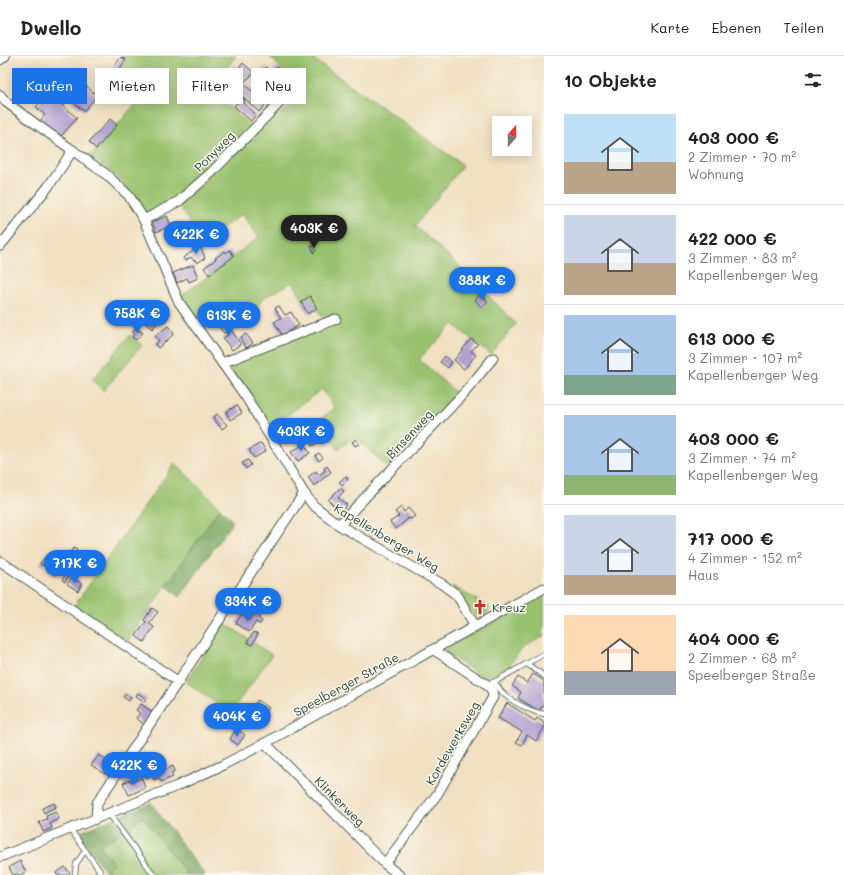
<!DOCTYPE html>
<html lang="de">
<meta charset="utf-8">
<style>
:root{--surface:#fff;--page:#f6f6f6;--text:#222;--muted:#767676;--line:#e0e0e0;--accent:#1a73e8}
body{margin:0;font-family:Mali,sans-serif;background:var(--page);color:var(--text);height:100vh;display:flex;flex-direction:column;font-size:15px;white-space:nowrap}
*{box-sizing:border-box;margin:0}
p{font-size:13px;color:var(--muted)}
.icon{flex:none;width:22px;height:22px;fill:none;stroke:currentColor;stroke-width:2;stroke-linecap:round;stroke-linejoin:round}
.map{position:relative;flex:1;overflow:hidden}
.side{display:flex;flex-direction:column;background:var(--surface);width:300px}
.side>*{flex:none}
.guide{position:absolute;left:12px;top:12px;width:380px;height:36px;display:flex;gap:8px}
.needle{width:26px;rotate:20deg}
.buttons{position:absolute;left:492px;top:60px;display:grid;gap:8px}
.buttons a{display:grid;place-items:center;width:40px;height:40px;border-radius:0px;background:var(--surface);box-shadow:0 2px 10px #0003;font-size:20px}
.price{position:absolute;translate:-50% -34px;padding:0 9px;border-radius:14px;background:var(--accent);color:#fff;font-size:13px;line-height:26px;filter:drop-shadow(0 1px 2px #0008)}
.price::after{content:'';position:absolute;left:50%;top:24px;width:12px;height:9px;margin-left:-6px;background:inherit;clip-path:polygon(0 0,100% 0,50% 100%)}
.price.current{background:#222;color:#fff}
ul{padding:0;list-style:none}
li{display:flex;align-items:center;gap:12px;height:100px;padding:0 20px}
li+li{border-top:1px solid var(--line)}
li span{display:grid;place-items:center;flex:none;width:112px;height:80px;border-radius:0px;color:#555}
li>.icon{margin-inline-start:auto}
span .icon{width:48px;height:48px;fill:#fffc;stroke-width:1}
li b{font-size:17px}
h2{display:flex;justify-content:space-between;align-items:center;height:48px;padding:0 20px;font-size:17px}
.tag{padding:0 14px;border-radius:0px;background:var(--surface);box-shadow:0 2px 10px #0003;font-size:14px;line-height:36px}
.tag.current{background:var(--accent);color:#fff}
header{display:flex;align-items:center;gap:24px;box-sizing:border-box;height:56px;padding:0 20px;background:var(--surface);border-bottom:1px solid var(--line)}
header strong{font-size:19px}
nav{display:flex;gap:22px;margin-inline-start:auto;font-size:14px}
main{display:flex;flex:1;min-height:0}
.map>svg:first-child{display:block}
</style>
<header>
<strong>Dwello</strong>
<nav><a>Karte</a><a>Ebenen</a><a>Teilen</a></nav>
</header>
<main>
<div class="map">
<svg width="544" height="819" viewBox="0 0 544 819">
<rect width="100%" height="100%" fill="#fbf7ec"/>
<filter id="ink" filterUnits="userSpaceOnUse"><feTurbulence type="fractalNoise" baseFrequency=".025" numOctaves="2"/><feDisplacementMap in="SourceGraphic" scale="8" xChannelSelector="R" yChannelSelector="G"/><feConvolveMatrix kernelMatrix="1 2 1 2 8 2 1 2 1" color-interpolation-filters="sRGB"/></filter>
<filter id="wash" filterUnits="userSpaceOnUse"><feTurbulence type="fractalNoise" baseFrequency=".012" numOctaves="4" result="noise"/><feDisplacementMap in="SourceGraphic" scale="16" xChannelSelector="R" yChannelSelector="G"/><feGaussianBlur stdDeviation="0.9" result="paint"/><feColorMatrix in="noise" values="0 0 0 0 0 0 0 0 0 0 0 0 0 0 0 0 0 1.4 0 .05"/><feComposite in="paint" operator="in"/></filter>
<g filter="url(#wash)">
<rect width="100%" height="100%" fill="#f1dfc1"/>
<g fill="#99c26e" stroke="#5c8051">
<path d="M 121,0 L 236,0 L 209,34 L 252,71 L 208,115 L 176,144 L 152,157 L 142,155 C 129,129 112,115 88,99 L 94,96 L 137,46 L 127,37 L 120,47 L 103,35 L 126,4 Z"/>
<polygon points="270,0 309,0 463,109 415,170 452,203 516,268 491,299 453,268 419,303 458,339 388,412 355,381 338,393 318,365 335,352 322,333 269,373 228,310 229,307 325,265 310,241 303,244 293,226 262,243 254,258 225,258 202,273 180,241 259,181 242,158 202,187 179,149 275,54 282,57 299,41 291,26 292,25"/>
<polygon points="130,279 142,289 103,335 92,324"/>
<polygon points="175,407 220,452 127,586 74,550"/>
<polygon points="452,530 489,551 488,556 480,561 473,558"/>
<polygon points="544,539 544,580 525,590 513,604 497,630 446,597 446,592"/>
<polygon points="224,567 249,583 247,586 252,589 254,587 272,599 230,657 186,626"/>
<polygon points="143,761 188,819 113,819 107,813 113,807 100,790"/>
</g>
<g fill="#7aa861" stroke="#4c724a">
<polygon points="220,452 233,465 180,541 166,530"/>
<polygon points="151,747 205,819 188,819 143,761 100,790 113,807 107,813 113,819 108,819 78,777"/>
</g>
<g id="blocks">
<g fill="#b1a1d2">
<polygon points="121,1 126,4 107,29 102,25"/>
<polygon points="243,7 254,17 243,27 261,43 260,44 265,49 259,56 228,27 241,15 238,13"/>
<polygon points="266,11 272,17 277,11 292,25 279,39 258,19"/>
<polygon points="59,13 68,20 65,24 56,17"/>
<polygon points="78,22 97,40 84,55 68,42 62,49 77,62 61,80 40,65 45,59 36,51 49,36 55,41 60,35 64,38"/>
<polygon points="239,39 245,44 243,47 256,59 251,65 234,50 240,44 237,41"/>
<polygon points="110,63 117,69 96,93 89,86"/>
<polygon points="167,160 171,170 156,176 152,166"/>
<polygon points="191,178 196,187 189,191 184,182"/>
<polygon points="313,189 316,195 314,197 311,190"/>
<polygon points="200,190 205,202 197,207 195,204 194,205 191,201 185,205 183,202"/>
<polygon points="230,194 234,200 209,219 204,212 216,203 215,202 225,195 226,197"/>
<polygon points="193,209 198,222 189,226 187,222 177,227 173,217"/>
<polygon points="481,238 488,246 482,252 475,244"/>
<polygon points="310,240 317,252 308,258 301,246"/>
<polygon points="279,250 285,259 291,256 299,269 282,279 274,266 281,262 275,252"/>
<polygon points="154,257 161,263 152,273 145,267"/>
<polygon points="224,264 241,288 232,294 223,282 228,279 226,276 224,277 222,275 218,269"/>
<polygon points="168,270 174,278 158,292 155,288 159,285 155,280"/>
<polygon points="136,272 143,277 136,284 132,281 134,278 132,277"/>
<polygon points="246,278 253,287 246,292 240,282"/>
<polygon points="471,283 478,288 471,295 476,299 464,313 454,304"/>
<polygon points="445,300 452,306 448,312 440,306"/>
<polygon points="237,349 242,357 230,364 226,356"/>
<polygon points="217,358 227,369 222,373 213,362"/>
<polygon points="284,366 286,368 288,367 295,376 299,373 302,377 296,381 293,377 285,383 278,374 279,373 278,371"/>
<polygon points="321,376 325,382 312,390 309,384"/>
<polygon points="356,383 359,388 355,390 352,386"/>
<polygon points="261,387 266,395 254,402 249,394"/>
<polygon points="304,388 310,397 298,405 291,396"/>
<polygon points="319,397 323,402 319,405 315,400"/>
<polygon points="248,404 251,409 246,413 242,407"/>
<polygon points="327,410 331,416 314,430 308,421 316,415 319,419 325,415 324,413"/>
<polygon points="346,420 348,423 342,429 339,426"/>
<polygon points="340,432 344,435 338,442 347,449 341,456 328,444"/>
<polygon points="401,451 404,456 408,452 415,460 411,463 409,462 396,473 390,466 399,460 395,456"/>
<polygon points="74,492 77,494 73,500 70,496"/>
<polygon points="58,498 61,500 63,498 65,500 66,499 69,501 55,519 47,513"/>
<polygon points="44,502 47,504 43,510 40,507"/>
<polygon points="66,518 69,520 65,526 62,524"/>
<polygon points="72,521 82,528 78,535 67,528"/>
<polygon points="152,552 158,556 149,567 154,571 144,586 136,580 146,566 144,564"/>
<polygon points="255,557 260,560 258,562 262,565 260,568 256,566 249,576 236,567 242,558 251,564"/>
<polygon points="254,576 258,578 252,589 247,586"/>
<polygon points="533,618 544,625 544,650 543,649 539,655 518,642 521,636 512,630 518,621 527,627"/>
<polygon points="138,637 146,643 145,646 136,640"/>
<polygon points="125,638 131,642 129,645 123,641"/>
<polygon points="258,644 269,652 259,664 252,658 258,651 255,648"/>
<polygon points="507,647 535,665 537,662 544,667 544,672 536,685 527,679 522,689 516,686 522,676 498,662"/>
<polygon points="141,648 154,657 145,669 136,662 140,657 136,654"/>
<polygon points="239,664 245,668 243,672 239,669 236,673 234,672"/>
<polygon points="236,673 245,679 238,689 230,683"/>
<polygon points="99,699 106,704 104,707 109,711 105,718 91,709"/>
<polygon points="173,710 175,715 171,717 173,721 161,726 159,722 154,724 152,720"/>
<polygon points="146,711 150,721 147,723 143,713"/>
<polygon points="142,722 145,732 129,739 123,727 130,724 131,726"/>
<polygon points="54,747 56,751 44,757 42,752"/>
<polygon points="56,756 59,763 50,767 52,772 43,776 39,766 47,763 46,760"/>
<polygon points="20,805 26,816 20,819 18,818 13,819 9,811"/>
<polygon points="65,811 71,819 57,819 56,817"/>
</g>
</g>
</g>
<g filter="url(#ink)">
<use href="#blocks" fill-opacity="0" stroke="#3e5549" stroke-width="1"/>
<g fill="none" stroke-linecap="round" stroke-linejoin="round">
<defs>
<g id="service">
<polyline points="527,608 544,620"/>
<path d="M 494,626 C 497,629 499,633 502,636 C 510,645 532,656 544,658"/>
<polyline points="486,628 494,626 544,598"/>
<polyline points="109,758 154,819"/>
<polyline points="70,773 100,815 96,819"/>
<polyline points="75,819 76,808 85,795"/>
</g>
<g id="minor">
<polyline points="0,4 5,0"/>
<polyline points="0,39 6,46 22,58 107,119 129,140 144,164 179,246 246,341 304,437 313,449 339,469 442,528 457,539 475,570"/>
<polyline points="144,164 179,145 211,117 293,33"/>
<polyline points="0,190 48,131 73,94"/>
<polyline points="222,307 336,263"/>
<polyline points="339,469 466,335 493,302"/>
<polyline points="0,505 179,626"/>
<polyline points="265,687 385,808 399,819"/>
<polyline points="96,763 97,747 304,437"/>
<polyline points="0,801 177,730 223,709 265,687 544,532"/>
<polyline points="385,808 438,737 493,641 492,634 486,628 434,594"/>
</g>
</defs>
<use href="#service" stroke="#3e5549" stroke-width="6"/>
<use href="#minor" stroke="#3e5549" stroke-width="11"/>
<use href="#service" stroke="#fff" stroke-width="4.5"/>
<use href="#minor" stroke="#fff" stroke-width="9"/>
</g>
</g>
<defs>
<symbol id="church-bare" viewBox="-9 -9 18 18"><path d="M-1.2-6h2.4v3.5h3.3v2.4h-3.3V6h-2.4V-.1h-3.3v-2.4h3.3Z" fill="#c8321e" stroke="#fbf7ec" stroke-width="2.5" paint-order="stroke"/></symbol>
</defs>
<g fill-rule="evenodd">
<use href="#church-bare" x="469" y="540" width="22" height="22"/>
</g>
<g text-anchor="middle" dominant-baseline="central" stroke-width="3" stroke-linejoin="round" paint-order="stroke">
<g font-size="12" fill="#1f3d34" stroke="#fbf7ec">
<text transform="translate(214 95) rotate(-45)">Ponyweg</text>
<text transform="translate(409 378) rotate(-47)">Binsenweg</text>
<text transform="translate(387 481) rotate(31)">Kapellenberger Weg</text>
<text transform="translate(346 628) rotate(-29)">Speelberger Straße</text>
<text transform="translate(452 687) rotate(-60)">Kordewerksweg</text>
<text transform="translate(340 745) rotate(45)">Klinkerweg</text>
</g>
<g font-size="12" fill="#1f3d34" stroke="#fbf7ec" text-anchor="start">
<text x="492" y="551">Kreuz</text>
</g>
</g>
</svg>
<div class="buttons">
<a><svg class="needle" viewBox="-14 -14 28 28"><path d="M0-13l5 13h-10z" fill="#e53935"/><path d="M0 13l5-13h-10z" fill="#767676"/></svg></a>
</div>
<b class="price current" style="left:314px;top:193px">403K €</b>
<b class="price" style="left:196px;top:199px">422K €</b>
<b class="price" style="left:482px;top:245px">388K €</b>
<b class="price" style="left:137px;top:278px">758K €</b>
<b class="price" style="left:229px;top:280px">613K €</b>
<b class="price" style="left:301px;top:396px">403K €</b>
<b class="price" style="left:75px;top:528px">717K €</b>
<b class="price" style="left:248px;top:566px">334K €</b>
<b class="price" style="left:237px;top:681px">404K €</b>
<b class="price" style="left:134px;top:730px">422K €</b>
<div class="guide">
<a class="tag current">Kaufen</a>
<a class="tag">Mieten</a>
<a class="tag">Filter</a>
<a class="tag">Neu</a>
</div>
</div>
<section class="side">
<h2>10 Objekte<svg class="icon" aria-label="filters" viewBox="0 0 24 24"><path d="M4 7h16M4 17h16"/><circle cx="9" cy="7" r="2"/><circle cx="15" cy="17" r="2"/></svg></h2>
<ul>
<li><span style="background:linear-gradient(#bfe0f5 60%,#b9a48a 0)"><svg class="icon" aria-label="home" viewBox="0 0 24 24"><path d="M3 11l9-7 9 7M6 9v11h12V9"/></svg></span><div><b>403 000 €</b><p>2 Zimmer · 70 m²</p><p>Wohnung</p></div></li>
<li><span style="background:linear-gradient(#c9d6e8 60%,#b9a48a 0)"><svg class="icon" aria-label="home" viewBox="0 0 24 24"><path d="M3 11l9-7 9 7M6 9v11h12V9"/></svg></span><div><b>422 000 €</b><p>3 Zimmer · 83 m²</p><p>Kapellenberger Weg</p></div></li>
<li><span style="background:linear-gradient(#a9c7e8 75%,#7fa58c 0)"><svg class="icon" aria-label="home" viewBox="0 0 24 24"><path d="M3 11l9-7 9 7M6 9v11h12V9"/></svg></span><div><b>613 000 €</b><p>3 Zimmer · 107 m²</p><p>Kapellenberger Weg</p></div></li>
<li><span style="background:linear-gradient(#a9c7e8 75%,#8fb573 0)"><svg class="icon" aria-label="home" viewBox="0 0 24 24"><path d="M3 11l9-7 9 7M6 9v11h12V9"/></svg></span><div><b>403 000 €</b><p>3 Zimmer · 74 m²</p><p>Kapellenberger Weg</p></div></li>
<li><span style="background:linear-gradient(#c9d6e8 75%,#b9a48a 0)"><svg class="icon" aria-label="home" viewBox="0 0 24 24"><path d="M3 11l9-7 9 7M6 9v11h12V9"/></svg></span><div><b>717 000 €</b><p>4 Zimmer · 152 m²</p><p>Haus</p></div></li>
<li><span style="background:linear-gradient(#ffd9b3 70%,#9aa5b1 0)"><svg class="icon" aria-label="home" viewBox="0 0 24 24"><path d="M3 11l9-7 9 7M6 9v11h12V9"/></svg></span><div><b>404 000 €</b><p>2 Zimmer · 68 m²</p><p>Speelberger Straße</p></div></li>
</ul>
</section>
</main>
